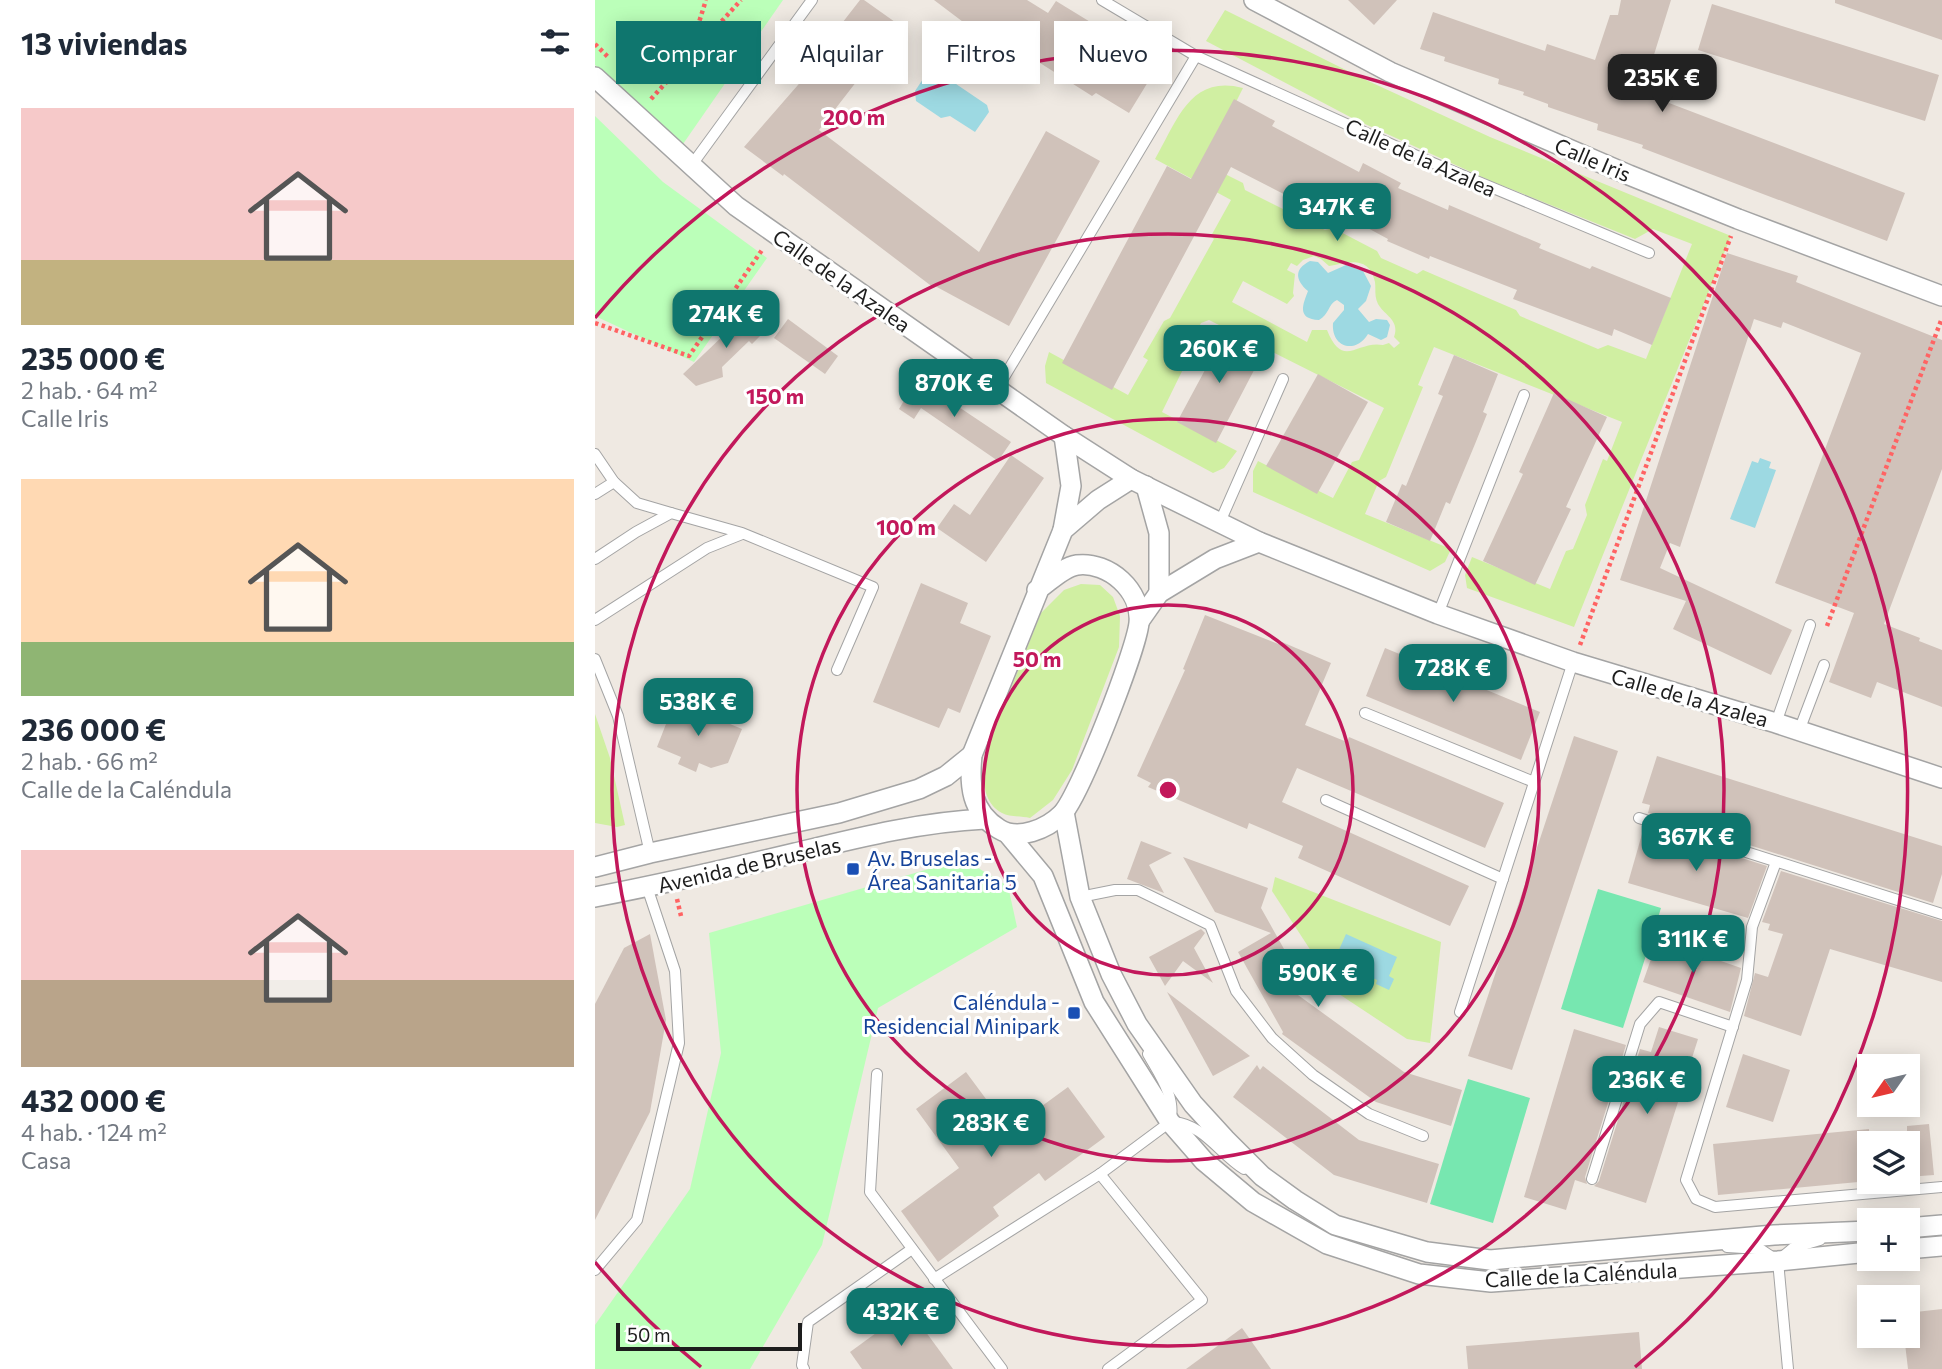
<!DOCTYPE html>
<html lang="es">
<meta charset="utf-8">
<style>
:root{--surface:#fff;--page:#f2f2f3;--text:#1f2937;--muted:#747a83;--accent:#0f766e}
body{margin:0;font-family:Commissioner,sans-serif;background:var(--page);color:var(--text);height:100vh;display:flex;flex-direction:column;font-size:26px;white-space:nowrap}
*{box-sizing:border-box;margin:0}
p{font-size:23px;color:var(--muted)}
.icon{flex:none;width:38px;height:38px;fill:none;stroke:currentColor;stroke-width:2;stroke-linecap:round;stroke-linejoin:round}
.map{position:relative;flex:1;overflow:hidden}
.drawer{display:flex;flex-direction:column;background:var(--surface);width:595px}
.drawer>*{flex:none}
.guide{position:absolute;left:21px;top:21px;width:665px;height:63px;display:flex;gap:14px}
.needle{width:46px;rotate:236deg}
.controls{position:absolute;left:1262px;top:1054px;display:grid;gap:14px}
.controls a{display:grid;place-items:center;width:63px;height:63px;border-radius:0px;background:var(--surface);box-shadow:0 4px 18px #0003;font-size:35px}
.scale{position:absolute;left:21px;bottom:18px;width:186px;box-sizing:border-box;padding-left:7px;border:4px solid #1d1d1d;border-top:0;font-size:19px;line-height:24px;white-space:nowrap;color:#1d1d1d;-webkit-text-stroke:5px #fff;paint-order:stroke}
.price{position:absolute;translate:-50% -60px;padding:0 16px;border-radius:14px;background:var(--accent);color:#fff;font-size:23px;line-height:46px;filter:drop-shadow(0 2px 4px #0008)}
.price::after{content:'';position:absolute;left:50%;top:42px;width:21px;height:16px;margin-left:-10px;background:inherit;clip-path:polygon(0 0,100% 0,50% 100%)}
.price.current{background:#222;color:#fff}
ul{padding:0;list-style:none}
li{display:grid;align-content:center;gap:14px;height:371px;padding:0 21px}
li span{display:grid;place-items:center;height:217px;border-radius:0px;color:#555}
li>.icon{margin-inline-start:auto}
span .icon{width:126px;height:126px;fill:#fffc;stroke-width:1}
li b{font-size:30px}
h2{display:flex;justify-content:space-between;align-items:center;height:84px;padding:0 21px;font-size:30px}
.chip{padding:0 24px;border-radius:0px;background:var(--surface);box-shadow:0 4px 18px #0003;font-size:24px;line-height:63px}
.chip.current{background:var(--accent);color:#fff}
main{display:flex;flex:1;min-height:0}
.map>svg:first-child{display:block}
</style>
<main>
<section class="drawer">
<h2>13 viviendas<svg class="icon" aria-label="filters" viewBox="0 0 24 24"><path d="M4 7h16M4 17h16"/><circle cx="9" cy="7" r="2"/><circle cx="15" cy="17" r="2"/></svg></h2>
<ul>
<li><span style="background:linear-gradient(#f6c9c9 70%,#c2b280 0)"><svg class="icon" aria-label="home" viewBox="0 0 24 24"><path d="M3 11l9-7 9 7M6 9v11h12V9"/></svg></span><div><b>235 000 €</b><p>2 hab. · 64 m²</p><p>Calle Iris</p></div></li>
<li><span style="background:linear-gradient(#ffd9b3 75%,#8fb573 0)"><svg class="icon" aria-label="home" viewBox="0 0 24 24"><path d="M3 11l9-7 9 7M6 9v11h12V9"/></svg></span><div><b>236 000 €</b><p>2 hab. · 66 m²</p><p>Calle de la Caléndula</p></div></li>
<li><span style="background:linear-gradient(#f6c9c9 60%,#b9a48a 0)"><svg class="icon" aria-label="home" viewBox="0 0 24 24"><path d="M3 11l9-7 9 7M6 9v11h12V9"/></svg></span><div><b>432 000 €</b><p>4 hab. · 124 m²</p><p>Casa</p></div></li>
</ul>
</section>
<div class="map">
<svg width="1347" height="1369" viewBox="0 0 1347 1369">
<rect width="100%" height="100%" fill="#efe9e2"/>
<g fill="#d0efa2" fill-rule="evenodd">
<path d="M 630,10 L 771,80 L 895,137 L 1136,236 L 979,627 L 872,588 L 870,575 L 877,557 L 955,589 L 971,551 L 978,549 L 992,515 L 990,505 L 1008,459 L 1012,461 L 1027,422 L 839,347 L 823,385 L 828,387 L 791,477 L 784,481 L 770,514 L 856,549 L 850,562 L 835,571 L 658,492 L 658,471 L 663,461 L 738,498 L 757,462 L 764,460 L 789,408 L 614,320 L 606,323 L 590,354 L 594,357 L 567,412 L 642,451 L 629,468 L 618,473 L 451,383 L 450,366 L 454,352 L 533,395 L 553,360 L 548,357 L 569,321 L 575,318 L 619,239 L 616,236 L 636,200 L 560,159 C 582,121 595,74 648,88 L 610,164 L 648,183 L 650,190 L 730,230 L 738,228 L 782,251 L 786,258 L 822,274 L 828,270 L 921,310 L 925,316 L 1003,349 L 1013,345 L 1051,359 L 1097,244 L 1058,229 L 1040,239 L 896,181 L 759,119 L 611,41 ZM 719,256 L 726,259 L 734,266 C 751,263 774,254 780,282 C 781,289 779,296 783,304 C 790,316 805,320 799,337 L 805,343 L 799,348 L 794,343 L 788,345 C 762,340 748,370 732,330 L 717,330 L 712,342 L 637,302 L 648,281 L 692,304 L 699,296 L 698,293 L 700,274 L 692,270 L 696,263 L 702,266 L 708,260 Z"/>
<path d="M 486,584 L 505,585 L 518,597 L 525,616 L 524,647 L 477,770 L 458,800 L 435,818 C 427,816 414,817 407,813 C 385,801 387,771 391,751 L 446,613 L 469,590 Z"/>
<polygon points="0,714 15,758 30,825 22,827 0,823"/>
<polygon points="680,877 846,942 835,1043 812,1039 744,994 677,891"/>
</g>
<g fill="#bbffb9">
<polygon points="0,0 188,0 88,144 0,65"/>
<polygon points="0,116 68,182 172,258 99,362 0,316"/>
<polygon points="368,859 413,886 422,927 283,1008 227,1245 155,1369 0,1369 0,1325 95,1189 126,1053 114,933"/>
</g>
<g fill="#77e7b0">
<polygon points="1003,889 1066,908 1028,1028 966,1009"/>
<polygon points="873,1079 935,1098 898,1223 835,1204"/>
</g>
<g fill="#9dd9e2">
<polygon points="336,67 392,105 394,112 380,132 355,116 346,118 321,101 320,91"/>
<path d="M 715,261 L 723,262 L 733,273 L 751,265 L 768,271 L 776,286 L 771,301 L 763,309 L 774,322 L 781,319 L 792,320 L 795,325 L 792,337 L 786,340 L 773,334 C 760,355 736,347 738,323 L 749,310 L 749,305 L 742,300 C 733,304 734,315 724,320 C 701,319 708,304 713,291 C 700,280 699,269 715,261 Z"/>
<polygon points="1165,458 1176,462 1174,468 1181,470 1160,528 1135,519 1157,461 1163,463"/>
<polygon points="751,934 802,957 794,976 799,979 794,990 781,984 782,980 739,961"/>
</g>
<g fill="#d0c2ba">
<polygon points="265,0 269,0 300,22 278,52 282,55 224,130 384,252 451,131 505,161 414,326 340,286 339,288 189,174 188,176 149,147 243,39 242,37 248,30 244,27"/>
<polygon points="339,0 432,0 453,13 461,1 564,64 534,113 501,93 497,96 434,56 432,58 382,28 380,31"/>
<polygon points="753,0 802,0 779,25"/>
<polygon points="1026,0 1076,0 1048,90 1054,92 1053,95 1310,193 1292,241 1047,148 1048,145 1002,130 1003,124 953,107 953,104 928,95 929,92 903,84 904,79 849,61 850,57 825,49 838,12 950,51 952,44 1000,60 1015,15 1023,15"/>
<polygon points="1240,0 1347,0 1347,40 1240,3"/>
<polygon points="1117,4 1344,75 1330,121 1103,50"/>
<polygon points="639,99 680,121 677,126 764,172 768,163 806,183 803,188 853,210 854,205 946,244 944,248 995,269 997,266 1076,298 1057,345 1019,329 1017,336 918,299 922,290 835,256 834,259 792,241 793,239 745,213 741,221 636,167 517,390 467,363 572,166 596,179"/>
<polygon points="1132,253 1203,276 1201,282 1347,340 1347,469 1289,624 1325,638 1324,641 1347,650 1347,707 1282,682 1276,698 1234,682 1259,613 1180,583 1266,353 1188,322 1186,328 1159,319 1085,547 1075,543 1065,568 1197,630 1176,675 1078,629 1091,601 1025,580"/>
<polygon points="154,311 174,327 157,344 154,341 127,367 128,377 101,386 88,374"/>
<polygon points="193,319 243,356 230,374 179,338"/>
<polygon points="622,329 668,353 621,443 582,422 610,370 602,366"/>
<polygon points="859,355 903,374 888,412 892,414 880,444 855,504 851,502 835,541 791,522 807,484 811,486 840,415 848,396 843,394"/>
<polygon points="723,374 773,402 722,494 671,466"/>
<polygon points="322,379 416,442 403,461 326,408 319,419 304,409"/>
<polygon points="959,393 1012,417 971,507 976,509 940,585 888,561 928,474 924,472"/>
<polygon points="416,455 449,478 391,562 342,528 359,504 375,515"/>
<polygon points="326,583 373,603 365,623 396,636 365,713 353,708 344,728 278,702"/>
<polygon points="610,615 686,645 687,642 736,663 710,725 752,742 754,737 909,803 890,848 702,768 687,802 874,886 855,926 703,858 708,846 654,823 652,829 553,787 556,783 542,776 590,670 588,669"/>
<polygon points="790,648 945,712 926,760 771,696"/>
<polygon points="80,701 147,729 133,763 116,768 104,763 101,772 83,764 86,757 62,747"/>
<polygon points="979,736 1023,751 917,1070 873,1056"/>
<polygon points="1062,756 1347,846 1347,874 1338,903 1053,813 1055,805 1047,803"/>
<polygon points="1049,827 1172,866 1153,918 1033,883"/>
<polygon points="546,841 577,853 554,865 569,893 532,879"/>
<polygon points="588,857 673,888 666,908 712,990 703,995 809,1072 867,1090 856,1126 781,1102 687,1034 688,1032 643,952 676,933 620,912"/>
<polygon points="1186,871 1347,921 1347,982 1235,949 1206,1036 1149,1016 1160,973 1173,977 1188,934 1173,930 1175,924 1167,922"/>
<polygon points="606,929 610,933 599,948 618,983 588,961 570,986 554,957"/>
<polygon points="55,934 71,1020 55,1112 0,1220 0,1004 29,948"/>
<polygon points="1063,939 1146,968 1135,1012 1048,982"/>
<polygon points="572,992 655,1056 618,1076"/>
<polygon points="1064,1027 1103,1039 1051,1203 999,1186 1004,1181 1045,1049 1056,1052"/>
<polygon points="979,1029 1031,1045 990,1177 992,1184 980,1180 971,1210 929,1197"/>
<polygon points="1148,1054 1195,1070 1178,1122 1131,1107"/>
<polygon points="662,1065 665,1070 668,1066 764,1140 844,1164 832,1203 739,1175 638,1097"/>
<polygon points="371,1072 414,1130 473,1087 510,1137 450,1181 444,1173 398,1207 404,1216 343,1262 306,1211 364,1168 321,1109"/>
<polygon points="1334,1124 1339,1175 1312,1177 1312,1126"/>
<polygon points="1274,1129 1274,1181 1123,1195 1118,1144"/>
<polygon points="314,1309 358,1369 267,1369 255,1352"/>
<polygon points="1347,1309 1347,1369 1313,1369 1309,1335 1312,1335 1312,1313"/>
<polygon points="647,1328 676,1369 591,1369"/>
<polygon points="1044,1332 1047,1369 873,1369 871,1346"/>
</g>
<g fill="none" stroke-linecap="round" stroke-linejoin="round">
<defs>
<g id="service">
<polyline points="507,0 601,56 831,160 1054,253"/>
<polyline points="96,166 217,0"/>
<polyline points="402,389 601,56"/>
<polyline points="0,454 19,482 42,503 76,513"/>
<polyline points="0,494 19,482"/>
<polyline points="625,522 688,379"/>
<polyline points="0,559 41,532 76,513 147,533 278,587 242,670"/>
<polyline points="843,614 929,395"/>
<polyline points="0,620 112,548 147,534"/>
<polyline points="0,659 23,716 55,853"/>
<polyline points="770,713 939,782"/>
<polyline points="1181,723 1215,625"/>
<polyline points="1204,731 1229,665"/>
<polyline points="731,800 908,879"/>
<polyline points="1044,818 1347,914"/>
<polyline points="1181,862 1157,927 1152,980 1091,1180 1101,1199 1120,1207 1347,1187"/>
<polyline points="485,897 520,890 543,890 615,925 641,991 677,1038 718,1075 774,1114 828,1136"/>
<polyline points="865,1012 978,662"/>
<polyline points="282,1074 275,1192 407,1369"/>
<path d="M 579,1122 C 609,1125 625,1154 649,1169"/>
<polyline points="505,1174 607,1300 513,1369"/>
<polyline points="997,1179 1045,1024 1064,1002 1138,1027"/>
<polyline points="1132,1247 1165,1249 1180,1259"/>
<polyline points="1186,1258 1198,1248 1225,1240"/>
<polyline points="1183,1261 1193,1369"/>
<polyline points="0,1270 42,1220 84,1043 80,971 52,887"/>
<path d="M 339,1279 L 505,1174 L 575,1122 C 582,1098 564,1074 553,1054"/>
<polyline points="209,1369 207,1365 213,1322 317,1249"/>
</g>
<g id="minor">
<polyline points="659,0 795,72 1034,175 1143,219 1347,296"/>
<polyline points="0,77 141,206 469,436 536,479 664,542 843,614 978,662 1181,723 1347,778"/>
<polyline points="551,486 564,533 564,593"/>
<polyline points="468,530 476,486 469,436"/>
<path d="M 442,590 C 454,582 468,567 482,565 C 514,561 547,591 544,623 C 541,651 485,795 467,814 C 452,829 423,841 404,829 C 376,812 374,785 377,755 L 468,530 L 503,500 L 536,479"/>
<polyline points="545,620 564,593 620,559 664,542"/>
<polyline points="469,812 485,897 516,974 542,1024 598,1104 630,1139 667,1176 700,1200 740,1225 832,1252 895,1260 1179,1235 1274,1231"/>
<polyline points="413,834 448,876 499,1002 575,1122 609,1161 658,1202 732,1244 824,1274 896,1282 1183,1261 1274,1252"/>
<polyline points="0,867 55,853 244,813 324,789 351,776 377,755"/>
<path d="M 0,897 C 67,884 133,869 200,853 C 262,838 325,822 390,819"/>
<polyline points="1312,1228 1347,1225"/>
<polyline points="1312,1249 1347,1246"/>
</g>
</defs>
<use href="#service" stroke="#a4a4a4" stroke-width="12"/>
<use href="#minor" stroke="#a4a4a4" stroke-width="22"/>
<g stroke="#ff6363" stroke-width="4.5" stroke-dasharray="3.5 3.5" stroke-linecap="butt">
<polyline points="0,44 14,58"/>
<polyline points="94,54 111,0"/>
<polyline points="56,99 146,0"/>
<polyline points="0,323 94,356 167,250"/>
<polyline points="1232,626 1347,318"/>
<polyline points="985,645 1136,236"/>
<polyline points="82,899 86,916"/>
</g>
<use href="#service" stroke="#fff" stroke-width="10"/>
<use href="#minor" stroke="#fff" stroke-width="19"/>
</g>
<g fill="none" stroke="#c2185b" stroke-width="3.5">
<circle cx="573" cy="790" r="185"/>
<circle cx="573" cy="790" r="371"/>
<circle cx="573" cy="790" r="556"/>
<path d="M106 1367A742 742 0 0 1 0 1262M0 318A742 742 0 1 1 1040 1367"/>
</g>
<g fill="#1a4fb4" stroke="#fff" stroke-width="2.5">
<rect x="251" y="862" width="14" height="14" rx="3.5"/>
<rect x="472" y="1006" width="14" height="14" rx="3.5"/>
</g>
<g text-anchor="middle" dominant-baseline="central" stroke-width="6" stroke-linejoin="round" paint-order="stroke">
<g font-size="21" fill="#1d1d1d" stroke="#fff">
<text transform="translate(826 157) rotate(24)">Calle de la Azalea</text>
<text transform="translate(998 159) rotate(23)">Calle Iris</text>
<text transform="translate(247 280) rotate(35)">Calle de la Azalea</text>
<text transform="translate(1095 697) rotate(16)">Calle de la Azalea</text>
<text transform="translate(154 864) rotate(-13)">Avenida de Bruselas</text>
<text transform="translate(986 1274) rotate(-3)">Calle de la Caléndula</text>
</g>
<g font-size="21" fill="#164399" stroke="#fff" text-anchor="start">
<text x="272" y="857">Av. Bruselas -<tspan x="272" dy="24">Área Sanitaria 5</tspan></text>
<text x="465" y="1001" text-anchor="end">Caléndula -<tspan x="465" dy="24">Residencial Minipark</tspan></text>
</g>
</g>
<circle cx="573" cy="790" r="10" fill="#c2185b" stroke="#fff" stroke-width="3.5"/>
<g font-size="21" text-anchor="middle" font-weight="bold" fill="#c2185b" stroke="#fff" stroke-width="6" stroke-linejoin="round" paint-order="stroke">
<text x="259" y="125">200 m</text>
<text x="180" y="404">150 m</text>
<text x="311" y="535">100 m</text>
<text x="442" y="667">50 m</text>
</g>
</svg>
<div class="controls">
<a><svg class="needle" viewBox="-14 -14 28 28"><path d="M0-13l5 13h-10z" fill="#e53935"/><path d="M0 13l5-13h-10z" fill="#747a83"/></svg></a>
<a><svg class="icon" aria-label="layers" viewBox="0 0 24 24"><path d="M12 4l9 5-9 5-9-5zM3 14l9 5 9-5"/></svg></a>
<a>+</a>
<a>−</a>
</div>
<div class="scale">50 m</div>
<b class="price current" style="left:1067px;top:114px">235K €</b>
<b class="price" style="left:742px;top:243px">347K €</b>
<b class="price" style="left:131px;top:350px">274K €</b>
<b class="price" style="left:624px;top:385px">260K €</b>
<b class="price" style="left:359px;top:419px">870K €</b>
<b class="price" style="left:858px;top:704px">728K €</b>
<b class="price" style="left:103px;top:738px">538K €</b>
<b class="price" style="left:1101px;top:873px">367K €</b>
<b class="price" style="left:1098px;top:975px">311K €</b>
<b class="price" style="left:723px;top:1009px">590K €</b>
<b class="price" style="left:1052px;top:1116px">236K €</b>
<b class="price" style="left:396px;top:1159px">283K €</b>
<b class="price" style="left:306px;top:1348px">432K €</b>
<div class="guide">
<a class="chip current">Comprar</a>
<a class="chip">Alquilar</a>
<a class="chip">Filtros</a>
<a class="chip">Nuevo</a>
</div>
</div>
</main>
